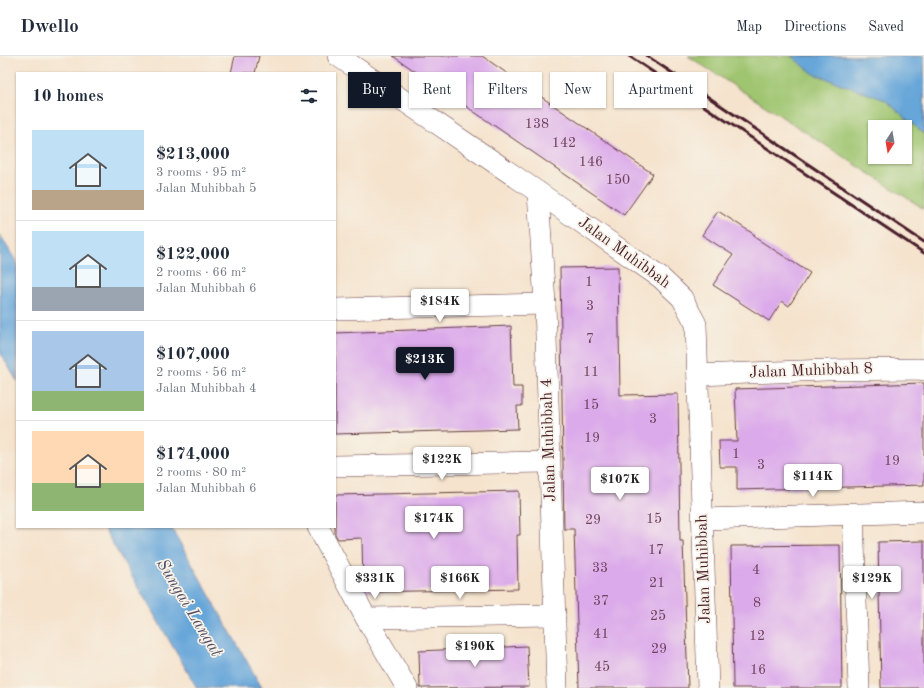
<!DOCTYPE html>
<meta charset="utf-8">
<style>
:root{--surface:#fff;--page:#f6f6f7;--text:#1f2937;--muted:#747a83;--line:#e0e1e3;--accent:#111827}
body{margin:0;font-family:"Old Standard TT",serif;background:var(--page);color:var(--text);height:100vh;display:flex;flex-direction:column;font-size:15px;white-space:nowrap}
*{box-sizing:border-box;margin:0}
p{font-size:13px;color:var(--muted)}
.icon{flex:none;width:22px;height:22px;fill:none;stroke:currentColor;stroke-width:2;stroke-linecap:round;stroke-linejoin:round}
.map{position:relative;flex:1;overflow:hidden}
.drawer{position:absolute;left:16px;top:16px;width:320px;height:456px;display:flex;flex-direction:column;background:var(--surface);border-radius:0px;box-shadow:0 1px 3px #0004}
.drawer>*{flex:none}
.banner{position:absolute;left:348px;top:16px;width:380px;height:36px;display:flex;gap:8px}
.needle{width:26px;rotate:191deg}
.controls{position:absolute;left:868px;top:64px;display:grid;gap:8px}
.controls a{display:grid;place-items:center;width:44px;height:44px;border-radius:0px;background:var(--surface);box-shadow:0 1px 3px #0004;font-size:20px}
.price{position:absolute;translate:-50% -34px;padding:0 9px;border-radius:4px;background:#fff;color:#222;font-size:13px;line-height:26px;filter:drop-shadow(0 1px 2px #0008)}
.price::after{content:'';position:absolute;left:50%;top:24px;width:12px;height:9px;margin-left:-6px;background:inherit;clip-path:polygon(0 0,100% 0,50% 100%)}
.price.active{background:var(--accent);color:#fff}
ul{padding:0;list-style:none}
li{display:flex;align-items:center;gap:12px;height:100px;padding:0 16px}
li+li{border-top:1px solid var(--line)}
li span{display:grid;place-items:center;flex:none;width:112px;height:80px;border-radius:0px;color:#555}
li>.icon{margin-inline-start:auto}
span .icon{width:48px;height:48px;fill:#fffc;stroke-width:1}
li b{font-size:17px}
h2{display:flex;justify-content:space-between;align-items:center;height:48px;padding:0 16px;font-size:17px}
.tag{padding:0 14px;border-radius:0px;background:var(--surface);box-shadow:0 1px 3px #0004;font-size:14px;line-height:36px}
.tag.active{background:var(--accent);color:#fff}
header{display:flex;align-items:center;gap:24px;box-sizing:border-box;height:56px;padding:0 20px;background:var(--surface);border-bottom:1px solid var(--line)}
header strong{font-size:19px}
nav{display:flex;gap:22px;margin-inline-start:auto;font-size:14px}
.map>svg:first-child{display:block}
</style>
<header>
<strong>Dwello</strong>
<nav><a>Map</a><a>Directions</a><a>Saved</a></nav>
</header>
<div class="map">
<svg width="924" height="632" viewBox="0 0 924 632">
<rect width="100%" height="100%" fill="#f7f3e8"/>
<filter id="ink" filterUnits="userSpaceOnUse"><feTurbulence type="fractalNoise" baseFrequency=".025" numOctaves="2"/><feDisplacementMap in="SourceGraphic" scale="8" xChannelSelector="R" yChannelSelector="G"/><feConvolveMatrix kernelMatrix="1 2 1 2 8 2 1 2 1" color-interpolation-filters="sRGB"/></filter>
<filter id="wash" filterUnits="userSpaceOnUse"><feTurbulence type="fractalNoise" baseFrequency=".012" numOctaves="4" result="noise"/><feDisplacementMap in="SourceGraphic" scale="16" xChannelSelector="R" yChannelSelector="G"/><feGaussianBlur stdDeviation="0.9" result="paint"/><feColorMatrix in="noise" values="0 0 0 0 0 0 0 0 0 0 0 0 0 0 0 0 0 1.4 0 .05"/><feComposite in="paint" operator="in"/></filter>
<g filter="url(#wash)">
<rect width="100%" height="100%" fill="#f5e3cd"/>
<path fill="#9fc570" stroke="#74724e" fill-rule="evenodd" d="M 688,0 L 924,0 L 924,153 ZM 875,71 L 905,71 L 905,101 L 875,101 Z"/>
<g fill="#66a6d9" stroke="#586282">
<polygon points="791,0 924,0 924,78 885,44 814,18"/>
<polygon points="0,179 17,207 17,325 0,296"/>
<polygon points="103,471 171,471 262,632 197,632"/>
</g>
<g id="blocks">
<g fill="#dbaaea">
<polygon points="235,0 259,0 255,17 231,17"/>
<polygon points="393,0 482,0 653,118 624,159"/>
<polygon points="718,155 755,179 754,181 810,217 789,250 782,245 769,265 713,229 733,199 702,179"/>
<polygon points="618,211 620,339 678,338 680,485 683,485 688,632 579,632 574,473 564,473 560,212"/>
<polygon points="511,270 513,331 522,331 522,350 517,350 518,373 335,378 335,277"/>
<polygon points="924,327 924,429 737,434 737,411 720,411 719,385 737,385 735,333"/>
<polygon points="519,435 520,479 517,479 518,533 366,536 363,531 362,482 338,483 335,478 335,439"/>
<polygon points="924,485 924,632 881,632 878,486"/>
<polygon points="840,489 842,632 733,632 731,490"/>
<polygon points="527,590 529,631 420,632 419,595"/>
</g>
</g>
</g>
<g filter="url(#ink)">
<use href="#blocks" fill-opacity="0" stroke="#643c43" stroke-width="1"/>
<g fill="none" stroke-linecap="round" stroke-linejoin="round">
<defs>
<g id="minor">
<polyline points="338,0 538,136 661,222 682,242 696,268 708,632"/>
<polyline points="538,136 545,248 557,632"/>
<polyline points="335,253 545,248"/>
<polyline points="698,319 826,314 919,313 924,314"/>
<polyline points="335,410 549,406"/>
<polyline points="853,457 859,632"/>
<polyline points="703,463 924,456"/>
<polyline points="318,471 366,562 407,632"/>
<polyline points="366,562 555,559"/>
</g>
</defs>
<use href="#minor" stroke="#643c43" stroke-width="22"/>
<use href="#minor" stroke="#fff" stroke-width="21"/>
<g stroke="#4a1f2b" stroke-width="3">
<polyline points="629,0 924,197"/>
<polyline points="647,0 924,186"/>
</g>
</g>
</g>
<g text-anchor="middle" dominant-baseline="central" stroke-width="3.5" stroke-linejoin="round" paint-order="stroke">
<g font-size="14" fill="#6e425b">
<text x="537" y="68">138</text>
<text x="564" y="87">142</text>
<text x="591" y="106">146</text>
<text x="618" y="124">150</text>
<text x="589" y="226">1</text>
<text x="590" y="250">3</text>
<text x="590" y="283">7</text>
<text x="591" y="316">11</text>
<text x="591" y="349">15</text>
<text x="653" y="363">3</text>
<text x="592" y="382">19</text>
<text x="736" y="398">1</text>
<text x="892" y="405">19</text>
<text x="761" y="409">3</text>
<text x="654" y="463">15</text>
<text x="593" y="464">29</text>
<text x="656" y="494">17</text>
<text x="600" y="512">33</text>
<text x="756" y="514">4</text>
<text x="657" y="527">21</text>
<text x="601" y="545">37</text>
<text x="757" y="547">8</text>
<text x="658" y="560">25</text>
<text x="601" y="578">41</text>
<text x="757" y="580">12</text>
<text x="659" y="593">29</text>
<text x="602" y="611">45</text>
<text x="758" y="614">16</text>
</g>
<g font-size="16" fill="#4a1f2b" stroke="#f7f3e8">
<text transform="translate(624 197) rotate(36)">Jalan Muhibbah</text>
<text transform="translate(811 315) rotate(-2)">Jalan Muhibbah 8</text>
<text transform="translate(549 384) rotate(-92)">Jalan Muhibbah 4</text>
<text transform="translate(704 513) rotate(-92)">Jalan Muhibbah</text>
</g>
<g font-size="17" font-style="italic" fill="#544e68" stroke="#f7f3e8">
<text transform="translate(189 552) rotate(59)">Sungai Langat</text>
</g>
</g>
</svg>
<div class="controls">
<a><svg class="needle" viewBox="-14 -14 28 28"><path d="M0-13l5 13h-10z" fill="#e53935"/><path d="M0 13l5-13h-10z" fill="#747a83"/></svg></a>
</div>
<b class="price" style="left:440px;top:267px">$184K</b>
<b class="price active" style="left:425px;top:325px">$213K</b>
<b class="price" style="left:442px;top:425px">$122K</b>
<b class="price" style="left:813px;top:442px">$114K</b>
<b class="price" style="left:620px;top:445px">$107K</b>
<b class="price" style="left:434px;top:484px">$174K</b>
<b class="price" style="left:375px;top:544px">$331K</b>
<b class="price" style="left:460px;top:544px">$166K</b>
<b class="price" style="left:872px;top:544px">$129K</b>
<b class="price" style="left:475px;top:612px">$190K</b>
<div class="banner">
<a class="tag active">Buy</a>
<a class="tag">Rent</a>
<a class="tag">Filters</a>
<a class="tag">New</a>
<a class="tag">Apartment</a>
</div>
<section class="drawer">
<h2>10 homes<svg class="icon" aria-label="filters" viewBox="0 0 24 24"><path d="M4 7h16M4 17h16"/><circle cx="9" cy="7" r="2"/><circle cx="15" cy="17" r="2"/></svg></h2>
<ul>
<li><span style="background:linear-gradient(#bfe0f5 75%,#b9a48a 0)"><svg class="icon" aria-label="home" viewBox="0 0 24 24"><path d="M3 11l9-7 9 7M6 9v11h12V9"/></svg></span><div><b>$213,000</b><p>3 rooms · 95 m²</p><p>Jalan Muhibbah 5</p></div></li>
<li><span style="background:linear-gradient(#bfe0f5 70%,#9aa5b1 0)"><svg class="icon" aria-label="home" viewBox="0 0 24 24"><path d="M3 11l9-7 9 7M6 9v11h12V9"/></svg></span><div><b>$122,000</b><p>2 rooms · 66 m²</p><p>Jalan Muhibbah 6</p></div></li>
<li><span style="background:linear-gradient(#a9c7e8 75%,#8fb573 0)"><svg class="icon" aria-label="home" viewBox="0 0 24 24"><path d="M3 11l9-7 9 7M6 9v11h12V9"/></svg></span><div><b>$107,000</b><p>2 rooms · 56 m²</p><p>Jalan Muhibbah 4</p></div></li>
<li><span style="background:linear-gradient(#ffd9b3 65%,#8fb573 0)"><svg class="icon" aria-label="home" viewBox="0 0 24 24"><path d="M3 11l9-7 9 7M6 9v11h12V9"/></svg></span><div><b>$174,000</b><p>2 rooms · 80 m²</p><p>Jalan Muhibbah 6</p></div></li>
</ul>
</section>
</div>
